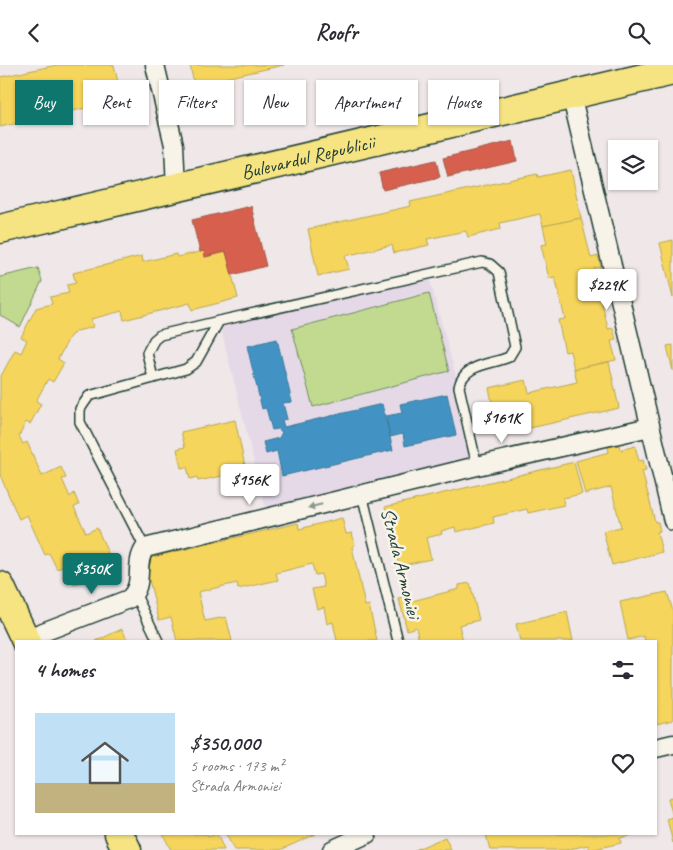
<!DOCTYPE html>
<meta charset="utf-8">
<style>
:root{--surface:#fff;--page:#f2f2f3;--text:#2b2b33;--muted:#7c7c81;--accent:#0f766e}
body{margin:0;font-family:Caveat,sans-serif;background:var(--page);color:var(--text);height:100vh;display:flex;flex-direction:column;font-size:19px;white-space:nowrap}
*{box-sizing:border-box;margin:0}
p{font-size:16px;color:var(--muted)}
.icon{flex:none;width:28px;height:28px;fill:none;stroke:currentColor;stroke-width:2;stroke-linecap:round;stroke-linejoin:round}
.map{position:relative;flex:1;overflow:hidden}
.sheet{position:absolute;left:15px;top:575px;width:642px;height:195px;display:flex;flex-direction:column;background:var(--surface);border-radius:0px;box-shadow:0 1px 4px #0004}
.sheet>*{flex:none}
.banner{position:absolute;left:15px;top:15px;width:644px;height:45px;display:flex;gap:10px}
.tools{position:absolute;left:608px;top:75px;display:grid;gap:10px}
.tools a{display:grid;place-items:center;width:50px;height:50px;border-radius:0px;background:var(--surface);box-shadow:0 1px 4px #0004;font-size:25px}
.price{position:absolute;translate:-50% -42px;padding:0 11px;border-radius:5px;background:#fff;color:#222;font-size:16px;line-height:32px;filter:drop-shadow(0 1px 2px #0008)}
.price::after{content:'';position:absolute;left:50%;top:30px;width:15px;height:11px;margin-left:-8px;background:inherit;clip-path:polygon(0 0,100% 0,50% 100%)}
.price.on{background:var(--accent);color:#fff}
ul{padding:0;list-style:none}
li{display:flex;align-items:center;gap:15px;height:125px;padding:0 20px}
li span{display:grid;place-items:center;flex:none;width:140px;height:100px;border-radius:0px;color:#555}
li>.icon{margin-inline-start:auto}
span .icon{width:60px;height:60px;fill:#fffc;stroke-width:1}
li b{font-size:21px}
h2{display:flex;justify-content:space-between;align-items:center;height:60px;padding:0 20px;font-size:21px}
.tag{padding:0 18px;border-radius:0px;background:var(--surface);box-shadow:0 1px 4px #0004;font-size:18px;line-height:45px}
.tag.on{background:var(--accent);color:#fff}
header{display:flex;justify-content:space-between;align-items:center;height:65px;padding:0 20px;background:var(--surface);font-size:22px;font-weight:700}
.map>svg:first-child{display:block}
</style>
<header><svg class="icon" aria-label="back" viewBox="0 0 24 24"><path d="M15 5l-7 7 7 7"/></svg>Roofr<svg class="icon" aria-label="search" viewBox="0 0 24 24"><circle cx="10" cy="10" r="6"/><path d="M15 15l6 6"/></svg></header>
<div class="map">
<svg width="673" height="785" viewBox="0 0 673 785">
<rect width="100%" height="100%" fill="#efe7e8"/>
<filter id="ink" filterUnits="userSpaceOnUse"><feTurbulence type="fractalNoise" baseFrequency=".02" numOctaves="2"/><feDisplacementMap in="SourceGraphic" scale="10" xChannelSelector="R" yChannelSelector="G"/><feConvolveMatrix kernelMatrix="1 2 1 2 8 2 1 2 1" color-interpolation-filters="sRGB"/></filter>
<g filter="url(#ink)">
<polygon fill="#e5d9e8" points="428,209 459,322 477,401 268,453 219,256"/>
<g fill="#c2da90" stroke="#708c62">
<polygon points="38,203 42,216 20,262 0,250 0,212"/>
<polygon points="429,228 449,306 313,342 292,264"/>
</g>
<g fill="#f6d55c" stroke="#b6a750">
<polygon points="57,0 114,0 122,35 0,62 0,12"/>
<polygon points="190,0 284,0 194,20"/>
<polygon points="571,105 581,153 543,161 540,149 500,158 501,164 468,172 466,166 427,174 429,180 394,188 392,180 345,191 349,204 318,211 308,164 411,141 410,137 537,109 538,112"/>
<polygon points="581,153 591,193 598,191 601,202 594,203 608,264 613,263 616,275 611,276 616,295 574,304 570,286 565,287 558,255 565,254 555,212 549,213 541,180 547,179 543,161"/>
<polygon points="673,175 673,233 660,178"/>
<polygon points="204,186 205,192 226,187 238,233 192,245 190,238 124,255 122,246 91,254 93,262 77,266 70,271 58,294 64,298 53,317 48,314 36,336 41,339 30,359 26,357 19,371 23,379 27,377 42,411 61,402 66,413 62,414 70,432 74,428 79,440 74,442 86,468 97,463 114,502 74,520 65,501 57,504 49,488 45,490 27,450 19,454 0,410 0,313 15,285 21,288 27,275 21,272 36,243 52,239 50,232 69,228 67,220 76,218 73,208 142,191 143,197 176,189 177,192"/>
<polygon points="673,280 673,306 667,281"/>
<polygon points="609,297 619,343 499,370 489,323 526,315 529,328 577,317 574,304"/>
<polygon points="235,355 245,401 226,405 227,410 198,416 197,412 190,414 187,402 181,403 177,384 185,382 181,367"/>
<polygon points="619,380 620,385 635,381 639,396 643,395 646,405 642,406 655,457 658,457 660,466 657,467 662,487 612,500 603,466 621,462 611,422 585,429 576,396 609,387 608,382"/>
<polygon points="574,397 582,429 563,433 564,440 528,448 527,444 493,452 494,458 456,467 455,462 441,466 442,469 426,473 431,494 399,501 385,442"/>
<polygon points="342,453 346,469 352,468 355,480 352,482 365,541 369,540 377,576 337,576 333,557 327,559 324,542 317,544 312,524 324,522 321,509 315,510 312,499 276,508 278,515 238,524 237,518 198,527 205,556 226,552 232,576 177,576 171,552 159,555 144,494 298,458 299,464"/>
<polygon points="470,518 479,555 459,560 463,576 419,576 416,562 407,565 399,534 411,532 412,536 459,524 459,520"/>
<polygon points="667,527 673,546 673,655 656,659 656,576 645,576 644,571 628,575 620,537"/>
<polygon points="567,547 573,576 520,576 516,559"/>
<polygon points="122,564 128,576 96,576"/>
<polygon points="673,732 673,752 668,733"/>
<polygon points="673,752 673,778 667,754"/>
<polygon points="163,769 207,769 208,772 217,769 224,785 171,785"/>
<polygon points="226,769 316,769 280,785 234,785"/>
<polygon points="486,769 636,769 620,773 621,778 590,785 588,780 565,785 490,785"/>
<polygon points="445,772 451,785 415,785"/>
</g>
<g fill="#d6604d" stroke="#9f5646">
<polygon points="513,76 517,96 448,112 443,93"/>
<polygon points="436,95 440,112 383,125 379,108"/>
<polygon points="251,141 266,201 232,210 226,187 205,192 204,186 200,187 192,155"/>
</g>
<g fill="#4393c3" stroke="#387998">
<polygon points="277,274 292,337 283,338 287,354 282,355 284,362 382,339 393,385 282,411 277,386 266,389 263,377 279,373 282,367 278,364 272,365 266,343 262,344 247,281"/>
<polygon points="447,329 456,370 405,381 403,369 390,372 386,351 402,348 400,339"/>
</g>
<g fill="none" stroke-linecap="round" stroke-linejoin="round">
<defs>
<g id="service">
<polyline points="153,313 147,288 154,275 160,270 219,256"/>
<polyline points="362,429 398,576"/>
<path d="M 145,483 L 80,357 L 80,344 L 89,331 L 186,304 L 196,297 L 219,256 L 482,197 L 490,199 L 499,207 L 515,282 L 509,292 C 491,300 464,298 459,322 L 477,401"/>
<polyline points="135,528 158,576"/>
</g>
<g id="minor">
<polyline points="155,0 174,80 176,123"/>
<polyline points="571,29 673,456"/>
<path d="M 25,574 L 129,534 C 146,519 133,500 145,483 L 477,401 L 650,362"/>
<polyline points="656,683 673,679"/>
<polyline points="332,785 367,769"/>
</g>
<g id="primary">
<path id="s1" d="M 0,164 L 673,6"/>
<polyline points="0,521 26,576"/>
<polyline points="119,769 127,785"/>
</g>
</defs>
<use href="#service" stroke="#1f3d34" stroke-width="12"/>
<use href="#minor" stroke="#1f3d34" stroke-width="21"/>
<use href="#primary" stroke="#1f3d34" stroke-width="31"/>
<use href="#service" stroke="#f7f3e8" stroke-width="9"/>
<use href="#minor" stroke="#f7f3e8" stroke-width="18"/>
<use href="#primary" stroke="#f6e381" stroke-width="28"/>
</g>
<defs><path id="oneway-solid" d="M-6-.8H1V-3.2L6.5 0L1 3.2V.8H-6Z" transform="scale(1.25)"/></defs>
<use fill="#8b988e" href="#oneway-solid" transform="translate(315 441) rotate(166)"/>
</g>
<g text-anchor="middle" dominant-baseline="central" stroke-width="5" stroke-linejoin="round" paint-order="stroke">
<g font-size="20" fill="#1f3d34" stroke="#f7f3e8">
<text stroke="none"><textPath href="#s1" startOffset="316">Bulevardul Republicii</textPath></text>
<text transform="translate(401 498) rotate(76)">Strada Armoniei</text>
</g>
</g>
</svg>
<div class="tools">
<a><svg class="icon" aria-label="layers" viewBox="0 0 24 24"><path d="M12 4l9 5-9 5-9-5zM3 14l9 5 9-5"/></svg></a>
</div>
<b class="price" style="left:607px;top:246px">$229K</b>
<b class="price" style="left:502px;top:379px">$161K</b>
<b class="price" style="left:250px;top:441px">$156K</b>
<b class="price on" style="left:92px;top:530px">$350K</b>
<div class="banner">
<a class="tag on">Buy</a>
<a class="tag">Rent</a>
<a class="tag">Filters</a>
<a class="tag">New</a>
<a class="tag">Apartment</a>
<a class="tag">House</a>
</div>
<section class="sheet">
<h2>4 homes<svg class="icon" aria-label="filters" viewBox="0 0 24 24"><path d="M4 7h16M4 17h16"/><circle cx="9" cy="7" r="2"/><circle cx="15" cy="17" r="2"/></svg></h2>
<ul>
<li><span style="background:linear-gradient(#bfe0f5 70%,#c2b280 0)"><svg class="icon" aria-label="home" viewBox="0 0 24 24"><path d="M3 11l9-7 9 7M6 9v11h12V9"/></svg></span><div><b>$350,000</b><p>5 rooms · 173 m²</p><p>Strada Armoniei</p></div><svg class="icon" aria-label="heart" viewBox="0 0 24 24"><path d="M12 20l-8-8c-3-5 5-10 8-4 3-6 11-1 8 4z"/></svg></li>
</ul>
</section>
</div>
